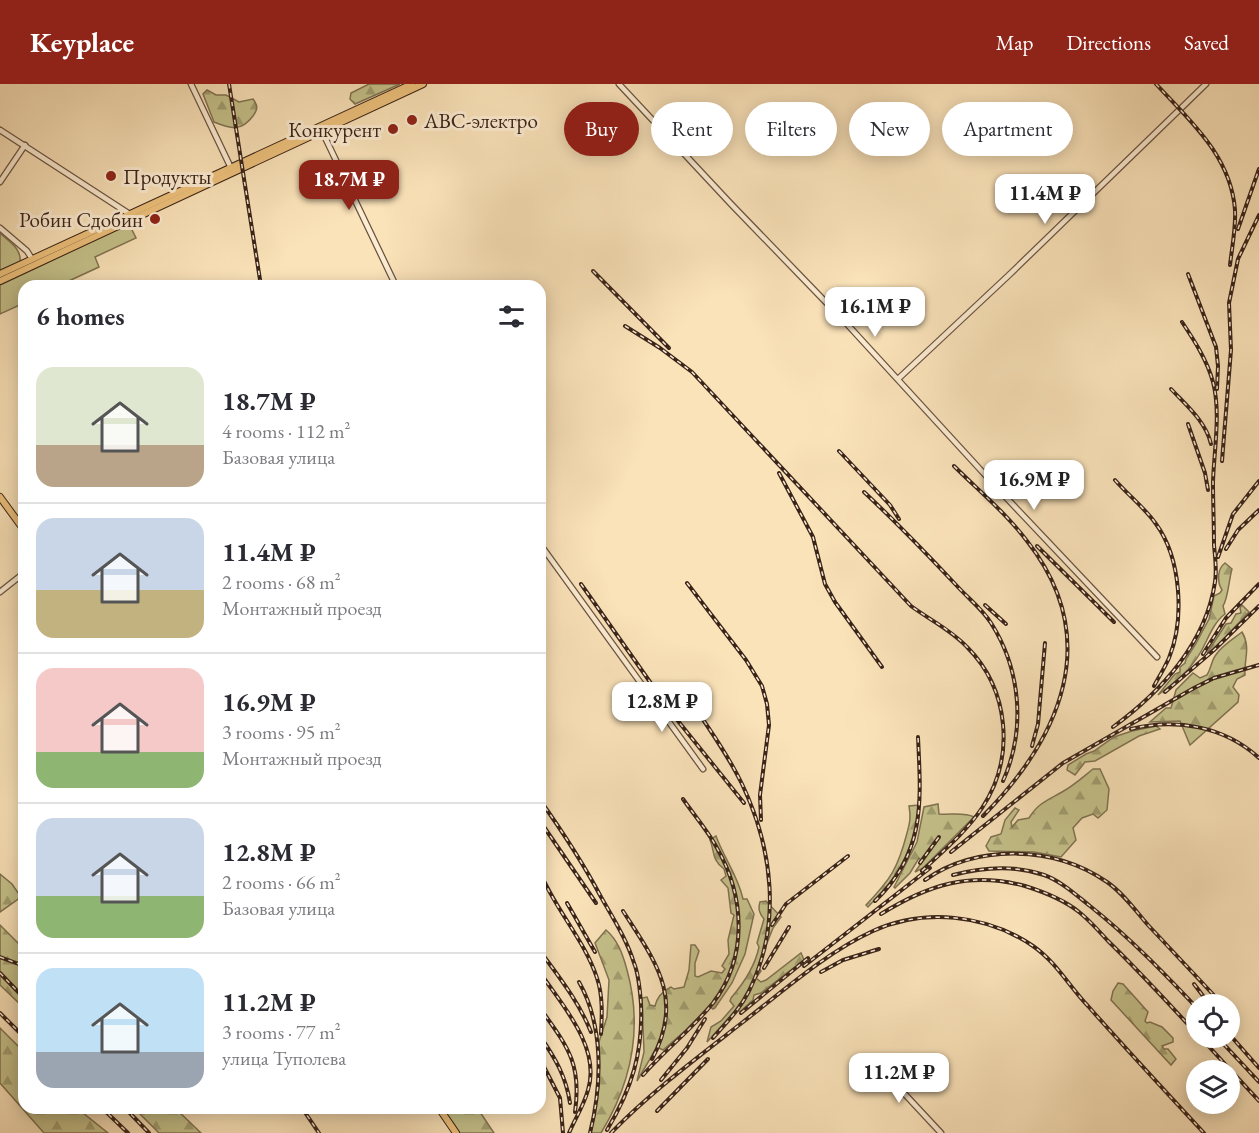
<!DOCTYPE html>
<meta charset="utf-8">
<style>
:root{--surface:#fff;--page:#f2f2f3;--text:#2b2b33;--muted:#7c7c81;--line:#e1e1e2;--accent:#8f2418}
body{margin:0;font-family:"EB Garamond",serif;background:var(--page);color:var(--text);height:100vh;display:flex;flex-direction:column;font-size:22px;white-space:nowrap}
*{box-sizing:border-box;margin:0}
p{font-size:20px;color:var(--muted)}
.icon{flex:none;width:33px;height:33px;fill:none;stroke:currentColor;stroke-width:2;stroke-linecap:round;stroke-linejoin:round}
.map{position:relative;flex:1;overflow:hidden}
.drawer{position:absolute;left:18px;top:196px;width:528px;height:834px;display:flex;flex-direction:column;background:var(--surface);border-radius:18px;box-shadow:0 3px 15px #0003}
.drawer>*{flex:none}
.banner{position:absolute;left:564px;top:18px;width:570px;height:54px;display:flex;gap:12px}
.buttons{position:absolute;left:1186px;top:910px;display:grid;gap:12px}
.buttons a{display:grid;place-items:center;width:54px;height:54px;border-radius:50%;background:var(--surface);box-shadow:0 3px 15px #0003;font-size:30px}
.price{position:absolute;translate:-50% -51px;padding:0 14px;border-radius:12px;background:#fff;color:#222;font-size:20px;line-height:39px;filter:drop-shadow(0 2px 3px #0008)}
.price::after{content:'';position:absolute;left:50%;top:36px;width:18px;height:14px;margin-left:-9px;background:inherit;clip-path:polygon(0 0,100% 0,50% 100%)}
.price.active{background:var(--accent);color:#fff}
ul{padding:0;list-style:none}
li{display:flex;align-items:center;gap:18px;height:150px;padding:0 18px}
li+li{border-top:2px solid var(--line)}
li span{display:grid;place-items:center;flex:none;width:168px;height:120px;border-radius:18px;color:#555}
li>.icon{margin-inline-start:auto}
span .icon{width:72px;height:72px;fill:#fffc;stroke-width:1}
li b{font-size:26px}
h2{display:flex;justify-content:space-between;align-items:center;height:72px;padding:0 18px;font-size:26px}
.chip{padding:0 21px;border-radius:27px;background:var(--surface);box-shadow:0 3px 15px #0003;font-size:21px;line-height:54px}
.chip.active{background:var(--accent);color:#fff}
header{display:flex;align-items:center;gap:36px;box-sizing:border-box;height:84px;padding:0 30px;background:var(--accent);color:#fff}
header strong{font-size:28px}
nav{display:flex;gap:33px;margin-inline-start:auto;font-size:21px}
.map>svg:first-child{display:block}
</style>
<header>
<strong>Keyplace</strong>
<nav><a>Map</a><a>Directions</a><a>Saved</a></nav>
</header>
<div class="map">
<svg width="1259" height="1049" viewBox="0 0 1259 1049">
<defs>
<pattern id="forest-firs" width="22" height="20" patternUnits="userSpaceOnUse" patternTransform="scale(1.5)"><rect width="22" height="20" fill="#c5c18a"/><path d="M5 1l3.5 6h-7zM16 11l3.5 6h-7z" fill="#a19d70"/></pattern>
</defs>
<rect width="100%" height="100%" fill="#fae2b9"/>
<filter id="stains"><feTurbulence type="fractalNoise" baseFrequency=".00333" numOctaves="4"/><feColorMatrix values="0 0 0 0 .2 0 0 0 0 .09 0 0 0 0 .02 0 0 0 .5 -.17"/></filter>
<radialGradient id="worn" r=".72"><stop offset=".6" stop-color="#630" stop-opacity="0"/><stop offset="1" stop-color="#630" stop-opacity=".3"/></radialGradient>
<g fill="url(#forest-firs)" stroke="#807252" stroke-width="1.5">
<polygon points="369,0 400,0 355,20 350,15 351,9"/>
<path d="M 207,6 L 216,11 L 226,11 L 239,18 L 253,15 C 258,22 258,25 253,32 C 241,48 231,45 214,38 L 203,10 Z"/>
<path d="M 1225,479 L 1232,485 C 1229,495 1228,515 1223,522 L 1225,530 C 1210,541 1206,564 1194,578 C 1185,591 1171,602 1158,611 L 1175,590 L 1180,588 L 1180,583 L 1185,579 L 1186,575 L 1195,561 L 1209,535 L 1214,512 L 1220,509 L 1222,506 C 1217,498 1217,485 1225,479 Z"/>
<polygon points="1242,521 1249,528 1215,564 1207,569 1226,540 1231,539 1236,530 1241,529 1240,524"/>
<path d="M 1242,548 C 1251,563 1244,575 1245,591 L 1237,595 L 1233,603 L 1239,611 L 1238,618 L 1190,661 L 1180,637 L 1150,638 L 1166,624 L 1171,624 L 1176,606 L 1193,589 L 1200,594 L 1207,591 C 1211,585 1211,578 1215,572 C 1221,562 1233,555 1242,548 Z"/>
<polygon points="1156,642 1160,645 1139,652 1095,677 1085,678 1075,691 1067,686 1068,681 1086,670 1094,667 1114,653 1132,647"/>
<path d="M 1093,685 L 1100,685 L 1109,705 L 1107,726 L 1098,734 L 1093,730 L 1082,734 L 1073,744 L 1076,756 L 1061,773 L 1034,768 L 989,767 L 986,762 L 991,753 L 1001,750 L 1005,736 L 1015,724 L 1019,726 L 1011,738 L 1012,743 L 1018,736 L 1029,734 C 1038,719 1048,716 1062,708 C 1073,702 1083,693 1093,685 Z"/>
<path d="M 938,720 L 939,730 C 951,731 964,728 974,733 L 923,784 L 915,788 L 922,778 L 919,774 L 910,789 L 895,804 L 894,803 L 917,758 L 924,723 Z"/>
<path d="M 919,721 C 918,742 907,777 894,794 C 887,805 877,813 868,823 L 866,821 C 891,795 898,784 907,749 C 910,738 911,733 909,722 Z"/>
<path d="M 716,752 C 724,774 738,792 743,815 L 747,815 L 754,830 L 745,870 L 732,899 L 715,924 L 713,925 L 709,922 L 686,946 L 663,966 L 657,963 L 637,997 L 644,968 L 642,914 L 647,913 L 650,921 L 655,922 C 657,913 663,907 671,903 L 674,905 L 684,903 L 689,886 L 691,861 L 695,861 L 699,867 L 695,879 L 695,892 L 698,893 L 711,887 L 722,889 L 725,885 L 722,882 L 729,870 L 728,856 L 734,831 L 731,829 L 728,804 L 721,796 L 726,792 L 724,785 C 711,775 715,768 710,756 Z"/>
<polygon points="0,790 12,800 21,813 0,828"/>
<path d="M 766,817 L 781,833 L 773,844 L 758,882 L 761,887 L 756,894 L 761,898 L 766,896 L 801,869 L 804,876 L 761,909 L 754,911 L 753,916 L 741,927 L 735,927 L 707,958 L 711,943 L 721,937 L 734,922 L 730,917 L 731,914 C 744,899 755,882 759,863 L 757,859 L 764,835 C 759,829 758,825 760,818 Z"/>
<polygon points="0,841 24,865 24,924 0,901"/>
<path d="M 606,846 C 618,856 623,871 627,886 C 643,944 632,998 601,1049 L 590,1049 L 599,1003 L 599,958 L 607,933 L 609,896 L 595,859 Z"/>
<polygon points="1118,899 1123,900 1148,928 1145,937 1147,939 1150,938 1162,943 1173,954 1173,958 1162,962 1164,965 1168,965 1176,975 1171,981 1111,916 1113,907"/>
<polygon points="0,944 24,968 24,1024 78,1025 108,1049 44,1049 0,999"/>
<polygon points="135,1025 176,1025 201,1049 159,1049"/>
<polygon points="443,1025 478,1025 494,1049 460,1049"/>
</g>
<g fill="#c5c18a" stroke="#807252" stroke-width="1.5">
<polygon points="129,140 136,154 95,173 99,183 58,202 24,202 24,219 0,230 0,201"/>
<path d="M 0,149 C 10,158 22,165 20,179 L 0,189 Z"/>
</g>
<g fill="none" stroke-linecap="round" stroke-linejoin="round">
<defs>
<g id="minor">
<polyline points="191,0 231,84"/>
<polyline points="619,0 731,120 846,239 999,406 1157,573"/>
<polyline points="321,45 396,202"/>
<polyline points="0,46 131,131"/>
<polyline points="0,98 25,61"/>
<polyline points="0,144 27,167 32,175"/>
<polyline points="898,295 1009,191 1206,0"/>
<polyline points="540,460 703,685"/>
<polyline points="0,508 24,489"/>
<polyline points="873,976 941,1049"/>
</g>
<g id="major">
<polyline points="0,190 412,0"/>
<polyline points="0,197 423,0"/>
<polyline points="0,413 24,446"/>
<polyline points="439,1024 456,1049"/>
</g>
</defs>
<use href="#minor" stroke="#6a5441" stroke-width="7"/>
<use href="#major" stroke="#3a2419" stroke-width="8"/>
<use href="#minor" stroke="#fcecd2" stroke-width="4.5"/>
<use href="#major" stroke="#edc17c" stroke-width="6"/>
<defs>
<g id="rail">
<polyline points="229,0 261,202"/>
<path d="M 1156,0 C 1190,37 1231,72 1235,126 C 1236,144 1232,163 1230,181"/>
<polyline points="1238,145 1259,85"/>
<polyline points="593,187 669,264"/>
<polyline points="1188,190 1216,263 1218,282 1217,305"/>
<path d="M 625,242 L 660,264 L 692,288 L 911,522 C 930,536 951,546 967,563 C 1009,605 1016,673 982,724 C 966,748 943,767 922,787"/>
<path d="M 1171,305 C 1187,322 1206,338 1211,360"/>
<polyline points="1188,340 1205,389 1208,406"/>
<polyline points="839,367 890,421 899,435"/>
<polyline points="1222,377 1231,266 1229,219 1238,175 1259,131"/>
<path d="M 954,382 C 978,406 1006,429 1027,457 C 1104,555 1061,653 983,732"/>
<polyline points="779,389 813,453 825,500 835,518 882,583"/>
<path d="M 1115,396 C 1128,411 1145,424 1156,440 C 1181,474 1185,535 1169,574 C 1165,583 1159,593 1154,602"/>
<path d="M 864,408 C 896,438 927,470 957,502 C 968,514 983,526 991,539 C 1021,586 1026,646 1003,697"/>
<polyline points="1037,462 1114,538"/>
<polyline points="1226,465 1238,446 1259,426"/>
<polyline points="1218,473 1233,430 1259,397"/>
<polyline points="687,499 746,576 762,602 767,620 769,641 760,711 761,736"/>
<polyline points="581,500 674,632 744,719"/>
<polyline points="985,521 1006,540"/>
<polyline points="1203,570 1226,534 1259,500"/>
<path d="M 679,600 C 700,632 725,665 742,700 C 773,765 782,841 749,907 C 740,925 726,939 713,954"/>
<polyline points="1165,608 1214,566 1259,522"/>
<path d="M 1113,643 C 1161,608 1206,559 1215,498 C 1217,486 1215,473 1214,461 C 1214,440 1213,419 1213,398 C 1214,366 1221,329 1213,298 C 1207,276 1194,256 1182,238"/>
<path d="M 1131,645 C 1176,634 1224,642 1259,674"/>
<polyline points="1032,662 1038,640 1045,559"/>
<path d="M 540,716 C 562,747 583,779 601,813 C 613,834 627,856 634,879 C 639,891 640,907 641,920 C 643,969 632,1004 607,1046"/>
<polyline points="540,737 596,819"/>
<polyline points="951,768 1063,679 1194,604 1214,594 1259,581"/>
<polyline points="920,779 939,753"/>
<path d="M 540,788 C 555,825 585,857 597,894 C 603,912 602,931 601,950"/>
<path d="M 953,791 C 983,783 1015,781 1044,791 C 1061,797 1076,811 1090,822 C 1129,853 1163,888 1197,924"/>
<path d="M 925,796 C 977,760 1054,761 1107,798 C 1123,809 1135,826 1148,841 C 1173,868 1198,894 1223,921"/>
<path d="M 875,817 C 926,768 921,717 918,653"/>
<polyline points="567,819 595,868"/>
<path d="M 623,827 C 655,877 685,914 652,975"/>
<path d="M 881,830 C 928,801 970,787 1025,802 C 1044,808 1063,815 1079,828 C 1089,836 1099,847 1108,857 C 1139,887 1168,919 1197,950"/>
<polyline points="772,841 786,820 848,772"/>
<path d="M 540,867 C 559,893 579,918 591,948"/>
<polyline points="0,873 24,882"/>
<polyline points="804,882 930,784"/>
<polyline points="764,884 789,843"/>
<polyline points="821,888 843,876 879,865"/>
<polyline points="0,889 24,914"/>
<path d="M 541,890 C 563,922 601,964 588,1006 C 584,1021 575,1035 569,1049"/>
<path d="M 579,898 C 604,942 602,1001 590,1049"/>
<polyline points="1194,900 1210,921"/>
<path d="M 540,924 C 567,962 582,979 575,1028"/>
<polyline points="1230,928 1235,934"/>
<polyline points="0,929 24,953"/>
<polyline points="741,929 808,874"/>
<polyline points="1230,951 1259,984"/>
<path d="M 540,952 C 555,974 566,992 570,1019"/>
<polyline points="1201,954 1259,1017"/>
<polyline points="1218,954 1259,998"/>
<polyline points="540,975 560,1014 563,1049"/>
<path d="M 643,991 C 665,966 692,945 713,919 C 748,873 745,813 717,764 C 708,747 694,731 683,715"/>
<polyline points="661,996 687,964 705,935"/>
<polyline points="102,1024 128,1049"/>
<polyline points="125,1024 149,1049"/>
<polyline points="302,1024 319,1049"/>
<polyline points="657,1027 708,975"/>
<path d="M 611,1049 C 651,1008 698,973 743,938 C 783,907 827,868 873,847 C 924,824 986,830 1033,862 C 1056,878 1069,902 1088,922 C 1126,965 1165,1007 1204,1049"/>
</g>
</defs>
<use href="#rail" stroke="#3a2419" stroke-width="4"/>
<use href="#rail" stroke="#fcecd2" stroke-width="1.5" stroke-dasharray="4.5" stroke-linecap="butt"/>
</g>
<g fill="#8f2418" stroke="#fcecd2" stroke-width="2">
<circle cx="412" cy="36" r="6"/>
<circle cx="393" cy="45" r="6"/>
<circle cx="111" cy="92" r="6"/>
<circle cx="155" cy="135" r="6"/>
</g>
<g text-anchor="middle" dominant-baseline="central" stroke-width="6" stroke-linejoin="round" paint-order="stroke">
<g font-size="21" fill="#3a2419" stroke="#fcecd2" text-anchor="start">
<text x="424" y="36">АВС-электро</text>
<text x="381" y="45" text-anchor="end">Конкурент</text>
<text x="123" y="92">Продукты</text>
<text x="143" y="135" text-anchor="end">Робин Сдобин</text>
</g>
</g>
<rect width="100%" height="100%" filter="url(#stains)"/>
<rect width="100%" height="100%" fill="url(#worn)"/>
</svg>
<div class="buttons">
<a><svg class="icon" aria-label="locate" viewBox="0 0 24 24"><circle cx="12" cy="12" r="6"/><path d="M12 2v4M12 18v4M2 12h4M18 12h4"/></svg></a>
<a><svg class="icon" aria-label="layers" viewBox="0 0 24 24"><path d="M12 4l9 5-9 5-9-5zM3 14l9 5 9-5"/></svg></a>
</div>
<b class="price active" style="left:349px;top:127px">18.7M ₽</b>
<b class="price" style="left:1045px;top:141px">11.4M ₽</b>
<b class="price" style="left:875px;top:254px">16.1M ₽</b>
<b class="price" style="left:1034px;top:427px">16.9M ₽</b>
<b class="price" style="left:662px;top:649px">12.8M ₽</b>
<b class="price" style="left:899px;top:1020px">11.2M ₽</b>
<div class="banner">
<a class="chip active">Buy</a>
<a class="chip">Rent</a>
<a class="chip">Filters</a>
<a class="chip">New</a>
<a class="chip">Apartment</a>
</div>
<section class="drawer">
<h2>6 homes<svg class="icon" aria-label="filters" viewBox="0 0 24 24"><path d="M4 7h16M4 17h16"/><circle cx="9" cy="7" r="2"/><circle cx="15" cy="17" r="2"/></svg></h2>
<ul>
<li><span style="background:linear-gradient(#dfe7d0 65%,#b9a48a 0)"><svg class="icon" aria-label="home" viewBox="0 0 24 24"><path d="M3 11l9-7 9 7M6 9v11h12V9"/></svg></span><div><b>18.7M ₽</b><p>4 rooms · 112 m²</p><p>Базовая улица</p></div></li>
<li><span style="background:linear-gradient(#c9d6e8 60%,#c2b280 0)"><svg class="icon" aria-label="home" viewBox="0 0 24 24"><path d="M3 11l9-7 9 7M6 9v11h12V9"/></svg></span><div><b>11.4M ₽</b><p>2 rooms · 68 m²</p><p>Монтажный проезд</p></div></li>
<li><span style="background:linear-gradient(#f6c9c9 70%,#8fb573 0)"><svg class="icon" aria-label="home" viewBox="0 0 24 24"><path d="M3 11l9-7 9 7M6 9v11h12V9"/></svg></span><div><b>16.9M ₽</b><p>3 rooms · 95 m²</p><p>Монтажный проезд</p></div></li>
<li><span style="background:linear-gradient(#c9d6e8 65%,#8fb573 0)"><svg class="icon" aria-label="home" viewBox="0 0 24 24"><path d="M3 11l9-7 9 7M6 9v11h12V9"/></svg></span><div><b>12.8M ₽</b><p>2 rooms · 66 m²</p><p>Базовая улица</p></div></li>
<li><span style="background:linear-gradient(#bfe0f5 70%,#9aa5b1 0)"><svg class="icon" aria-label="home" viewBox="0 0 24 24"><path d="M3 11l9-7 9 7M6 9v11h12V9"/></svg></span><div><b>11.2M ₽</b><p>3 rooms · 77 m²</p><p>улица Туполева</p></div></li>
</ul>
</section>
</div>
